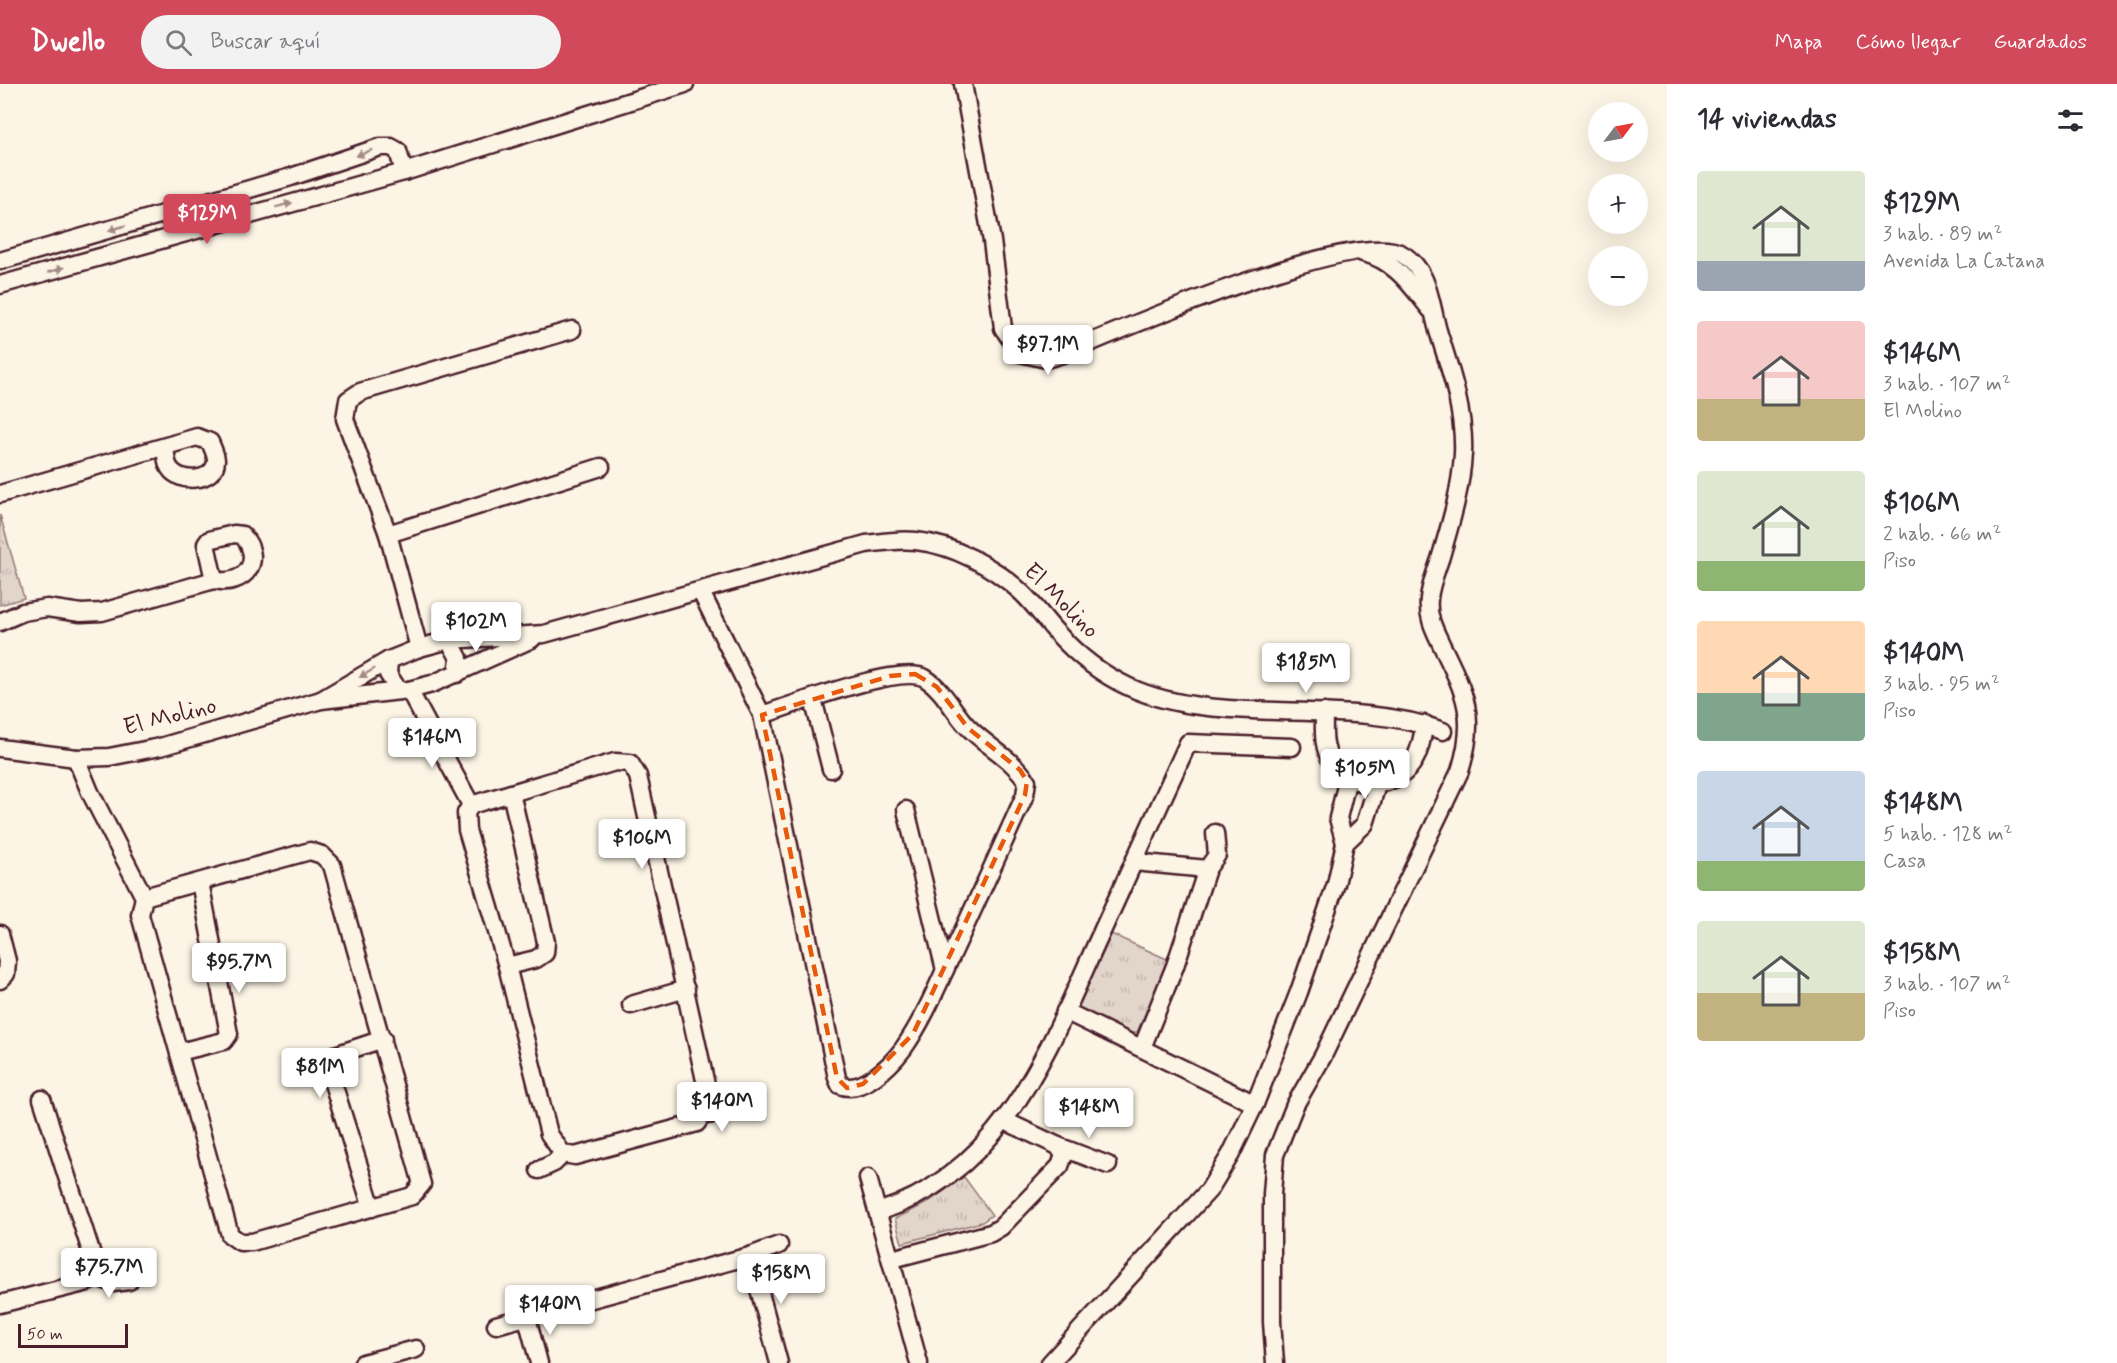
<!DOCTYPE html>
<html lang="es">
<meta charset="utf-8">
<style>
:root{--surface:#fff;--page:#f2f2f3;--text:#2b2b33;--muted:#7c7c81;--accent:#d1495b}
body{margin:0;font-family:Mynerve,sans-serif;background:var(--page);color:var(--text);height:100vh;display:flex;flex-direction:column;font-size:22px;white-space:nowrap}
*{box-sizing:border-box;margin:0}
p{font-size:20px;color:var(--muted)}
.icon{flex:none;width:33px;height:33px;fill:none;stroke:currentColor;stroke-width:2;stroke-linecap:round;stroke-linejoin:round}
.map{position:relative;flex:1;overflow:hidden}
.panel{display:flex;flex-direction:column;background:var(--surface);width:450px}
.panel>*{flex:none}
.needle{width:39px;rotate:58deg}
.tools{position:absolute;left:1588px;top:18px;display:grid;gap:12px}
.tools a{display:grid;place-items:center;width:60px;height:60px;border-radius:50%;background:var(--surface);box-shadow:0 6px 24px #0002;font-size:30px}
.scale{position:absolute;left:18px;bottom:15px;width:110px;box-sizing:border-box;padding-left:6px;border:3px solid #4a1f2b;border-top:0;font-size:16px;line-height:21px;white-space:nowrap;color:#4a1f2b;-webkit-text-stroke:4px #fcf5e5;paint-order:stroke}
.price{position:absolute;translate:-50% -51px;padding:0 14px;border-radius:6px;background:#fff;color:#222;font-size:20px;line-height:39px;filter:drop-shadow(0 2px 3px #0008)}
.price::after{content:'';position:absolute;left:50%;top:36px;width:18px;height:14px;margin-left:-9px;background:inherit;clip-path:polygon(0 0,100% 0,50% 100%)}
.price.current{background:var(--accent);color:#fff}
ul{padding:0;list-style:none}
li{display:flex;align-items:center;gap:18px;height:150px;padding:0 30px}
li span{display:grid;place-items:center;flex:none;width:168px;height:120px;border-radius:6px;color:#555}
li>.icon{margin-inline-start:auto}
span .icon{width:72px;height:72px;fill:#fffc;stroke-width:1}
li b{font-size:26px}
h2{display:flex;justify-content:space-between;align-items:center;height:72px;padding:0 30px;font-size:26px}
header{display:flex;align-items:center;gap:36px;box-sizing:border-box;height:84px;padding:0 30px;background:var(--accent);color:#fff}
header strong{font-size:28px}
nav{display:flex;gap:33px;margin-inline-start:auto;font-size:21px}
.search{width:420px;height:54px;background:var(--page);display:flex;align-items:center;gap:15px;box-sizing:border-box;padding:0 21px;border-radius:33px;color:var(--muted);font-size:22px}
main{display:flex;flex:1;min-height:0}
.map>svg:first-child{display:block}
</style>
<header>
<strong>Dwello</strong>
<div class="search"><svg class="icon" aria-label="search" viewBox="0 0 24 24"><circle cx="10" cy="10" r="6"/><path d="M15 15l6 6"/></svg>Buscar aquí</div>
<nav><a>Mapa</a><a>Cómo llegar</a><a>Guardados</a></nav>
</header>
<main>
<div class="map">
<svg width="1667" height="1279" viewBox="0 0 1667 1279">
<defs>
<pattern id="park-tufts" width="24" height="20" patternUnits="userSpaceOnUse" patternTransform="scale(1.5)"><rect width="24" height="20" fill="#e2d5ca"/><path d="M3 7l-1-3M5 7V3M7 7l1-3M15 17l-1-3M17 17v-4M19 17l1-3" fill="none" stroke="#c3b6ae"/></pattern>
</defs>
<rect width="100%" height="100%" fill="#fcf5e5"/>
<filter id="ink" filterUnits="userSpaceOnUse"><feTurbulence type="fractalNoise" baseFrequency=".0167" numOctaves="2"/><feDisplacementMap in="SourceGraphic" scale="12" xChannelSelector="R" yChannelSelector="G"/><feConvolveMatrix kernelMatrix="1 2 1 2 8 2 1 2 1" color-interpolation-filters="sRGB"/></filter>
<g filter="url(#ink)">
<g fill="url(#park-tufts)" stroke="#967a7a" stroke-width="1.5">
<polygon points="0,431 24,514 0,521"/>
<polygon points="1109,849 1169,876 1137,948 1131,950 1075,925"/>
<polygon points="964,1093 992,1131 982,1138 902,1159 895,1135 927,1119"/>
</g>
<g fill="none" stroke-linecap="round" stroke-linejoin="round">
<defs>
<g id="street">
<path d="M 963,0 L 992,157 L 1003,244 L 1020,269 L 1046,275 L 1063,270 C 1119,247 1355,143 1402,170 C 1431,187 1430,222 1439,250 C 1451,287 1465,330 1463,370 C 1461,405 1451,438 1441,472 C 1437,485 1430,501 1429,515 C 1427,533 1435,547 1442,562 C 1466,611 1477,634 1460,687 L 1323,972 L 1295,1021 L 1275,1071 L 1272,1110 L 1272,1238 L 1275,1279"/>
<path d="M 1363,169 C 1395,176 1412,203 1431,226"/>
<polyline points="0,177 291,93 380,63 391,63 398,67 404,88"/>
<polyline points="0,201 404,88 685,0"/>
<path d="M 0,410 L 197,353 L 210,358 C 212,363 216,371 216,376 C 216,399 176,401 168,381 C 166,376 166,368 165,363"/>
<polyline points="388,450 601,383"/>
<path d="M 701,508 L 762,631 L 837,994 L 840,1001 C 861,1011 891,981 903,965 C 925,934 939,898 955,864 C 979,813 1002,762 1025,711 L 1027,697 C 1012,674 986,662 967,642 C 953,627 943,605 925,594 C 900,580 793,621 762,631"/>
<path d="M 0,538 L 23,528 L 47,524 L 81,529 L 102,528 L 214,496 C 245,503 265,476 242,451 L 234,450 L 209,456 L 206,460 L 214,496"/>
<polyline points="449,556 459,574 457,590"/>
<polyline points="419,564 388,450 345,335 348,316 360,308 572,246"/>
<polyline points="389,576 388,590 399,607"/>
<polyline points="409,606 471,721"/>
<polyline points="813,615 831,685"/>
<path d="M 321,616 L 389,576 L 419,564 L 449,556 L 544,550 L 866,460 C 882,458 899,455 916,457 C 953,461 993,482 1021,508 C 1034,520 1044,535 1057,549 C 1077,571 1101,590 1129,603 C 1221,645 1346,611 1443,647"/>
<path d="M 1324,628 C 1324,645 1322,663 1332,678 C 1349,706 1394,707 1412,680 C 1420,669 1422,653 1425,640"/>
<polyline points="0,664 76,674 109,673 160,663 321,616 409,606 432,600 532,555"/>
<polyline points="76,674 90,708 144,813 140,831 230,1151 240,1158 252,1158 412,1112 422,1100 332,781 322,771 310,767 144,813"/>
<polygon points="615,678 630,679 638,692 710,1019 697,1039 575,1072 563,1070 549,1050 507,882 467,746 466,729 471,721"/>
<polyline points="906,726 945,886"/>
<polyline points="1345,759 1365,740 1377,701"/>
<polyline points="1134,778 1207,785 1175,882 1142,964"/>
<polyline points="1207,785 1217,771 1215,749"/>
<polyline points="0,850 7,877 6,890 0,896"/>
<polyline points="507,882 536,875 545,869 546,858 511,709"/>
<polyline points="631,921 686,905"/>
<polyline points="1065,927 1255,1020"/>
<polyline points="179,968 224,957 229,950 200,798"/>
<polyline points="705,1031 735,1028"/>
<polyline points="1058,1062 1108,1081"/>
<polyline points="539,1086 554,1079 563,1070"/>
<polyline points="868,1094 919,1279"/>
<polyline points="372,1124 332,996 330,980 335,971 383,955"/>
<path d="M 878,1128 C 1005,1088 1049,963 1099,854 C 1129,789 1158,724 1188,659 L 1292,663"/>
<polyline points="750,1172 779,1279"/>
<polyline points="892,1175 991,1149 1001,1143 1060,1082 1064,1071 1058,1062 1005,1037"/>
<polyline points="94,1192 113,1199 129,1197"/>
<polyline points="0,1220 88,1198 94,1192 96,1183 42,1015"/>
<polyline points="527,1234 539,1279"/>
<polyline points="496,1241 750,1172 779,1161"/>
<polyline points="363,1279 416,1265"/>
<polyline points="1050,1279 1209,1106 1231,1070 1255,1020 1299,908 1336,800 1345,759 1338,734 1348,694"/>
</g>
</defs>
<use href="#street" stroke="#4a1f2b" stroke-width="21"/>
<use href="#street" stroke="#fcf5e5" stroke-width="16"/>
</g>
<defs><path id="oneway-solid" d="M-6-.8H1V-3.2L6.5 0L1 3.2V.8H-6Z" transform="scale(1.5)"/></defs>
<g fill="#a38a88">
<use href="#oneway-solid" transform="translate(364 69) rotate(158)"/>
<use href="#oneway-solid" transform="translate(284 121) rotate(-15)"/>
<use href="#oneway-solid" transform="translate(117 144) rotate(164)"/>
<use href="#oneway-solid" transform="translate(56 186) rotate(-16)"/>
<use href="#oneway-solid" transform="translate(367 589) rotate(150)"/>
</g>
</g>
<path fill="none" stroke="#e8590c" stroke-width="4.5" stroke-dasharray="12 8" stroke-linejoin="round" d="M 915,590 L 937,603 L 968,644 L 1020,686 L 1027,697 L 1025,711 L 913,950 L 863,1000 L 847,1004 L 837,994 L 762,631 L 890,592 Z"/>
<g text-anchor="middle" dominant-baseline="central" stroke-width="4.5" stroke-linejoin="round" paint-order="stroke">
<g font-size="24" fill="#4a1f2b" stroke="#fcf5e5">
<text transform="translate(1061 517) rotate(45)">El Molino</text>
<text transform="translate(170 633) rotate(-14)">El Molino</text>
</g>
</g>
</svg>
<div class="tools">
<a><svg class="needle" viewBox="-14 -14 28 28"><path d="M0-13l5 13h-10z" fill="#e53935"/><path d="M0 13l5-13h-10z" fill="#7c7c81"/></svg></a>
<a>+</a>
<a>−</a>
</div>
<div class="scale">50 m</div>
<b class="price current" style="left:207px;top:161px">$129M</b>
<b class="price" style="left:1048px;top:292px">$97.1M</b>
<b class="price" style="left:476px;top:569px">$102M</b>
<b class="price" style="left:1306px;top:610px">$185M</b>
<b class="price" style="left:432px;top:685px">$146M</b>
<b class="price" style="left:1365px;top:716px">$105M</b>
<b class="price" style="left:642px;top:786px">$106M</b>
<b class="price" style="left:239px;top:910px">$95.7M</b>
<b class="price" style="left:320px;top:1015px">$81M</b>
<b class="price" style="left:722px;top:1049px">$140M</b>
<b class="price" style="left:1089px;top:1055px">$148M</b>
<b class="price" style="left:109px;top:1215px">$75.7M</b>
<b class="price" style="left:781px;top:1221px">$158M</b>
<b class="price" style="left:550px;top:1252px">$140M</b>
</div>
<section class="panel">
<h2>14 viviendas<svg class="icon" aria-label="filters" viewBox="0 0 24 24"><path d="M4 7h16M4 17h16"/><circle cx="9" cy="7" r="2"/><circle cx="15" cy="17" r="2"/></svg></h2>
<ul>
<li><span style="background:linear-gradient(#dfe7d0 75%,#9aa5b1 0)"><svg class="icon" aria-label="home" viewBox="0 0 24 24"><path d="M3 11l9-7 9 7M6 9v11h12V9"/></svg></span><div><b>$129M</b><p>3 hab. · 89 m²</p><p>Avenida La Catana</p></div></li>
<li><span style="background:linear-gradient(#f6c9c9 65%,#c2b280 0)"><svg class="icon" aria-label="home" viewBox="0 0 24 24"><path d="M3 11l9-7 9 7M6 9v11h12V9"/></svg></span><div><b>$146M</b><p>3 hab. · 107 m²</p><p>El Molino</p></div></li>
<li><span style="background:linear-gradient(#dfe7d0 75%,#8fb573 0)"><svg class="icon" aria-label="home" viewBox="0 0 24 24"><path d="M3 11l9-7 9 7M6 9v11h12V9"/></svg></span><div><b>$106M</b><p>2 hab. · 66 m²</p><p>Piso</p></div></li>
<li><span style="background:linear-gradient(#ffd9b3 60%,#7fa58c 0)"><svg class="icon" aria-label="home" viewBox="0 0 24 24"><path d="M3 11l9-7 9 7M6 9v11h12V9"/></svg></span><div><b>$140M</b><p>3 hab. · 95 m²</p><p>Piso</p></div></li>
<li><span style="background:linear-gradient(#c9d6e8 75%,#8fb573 0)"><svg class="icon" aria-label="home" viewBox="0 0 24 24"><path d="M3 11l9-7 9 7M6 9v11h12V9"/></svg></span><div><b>$148M</b><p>5 hab. · 128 m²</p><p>Casa</p></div></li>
<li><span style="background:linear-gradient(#dfe7d0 60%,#c2b280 0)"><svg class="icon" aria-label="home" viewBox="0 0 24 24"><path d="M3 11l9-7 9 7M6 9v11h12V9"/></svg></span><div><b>$158M</b><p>3 hab. · 107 m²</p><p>Piso</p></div></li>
</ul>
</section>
</main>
